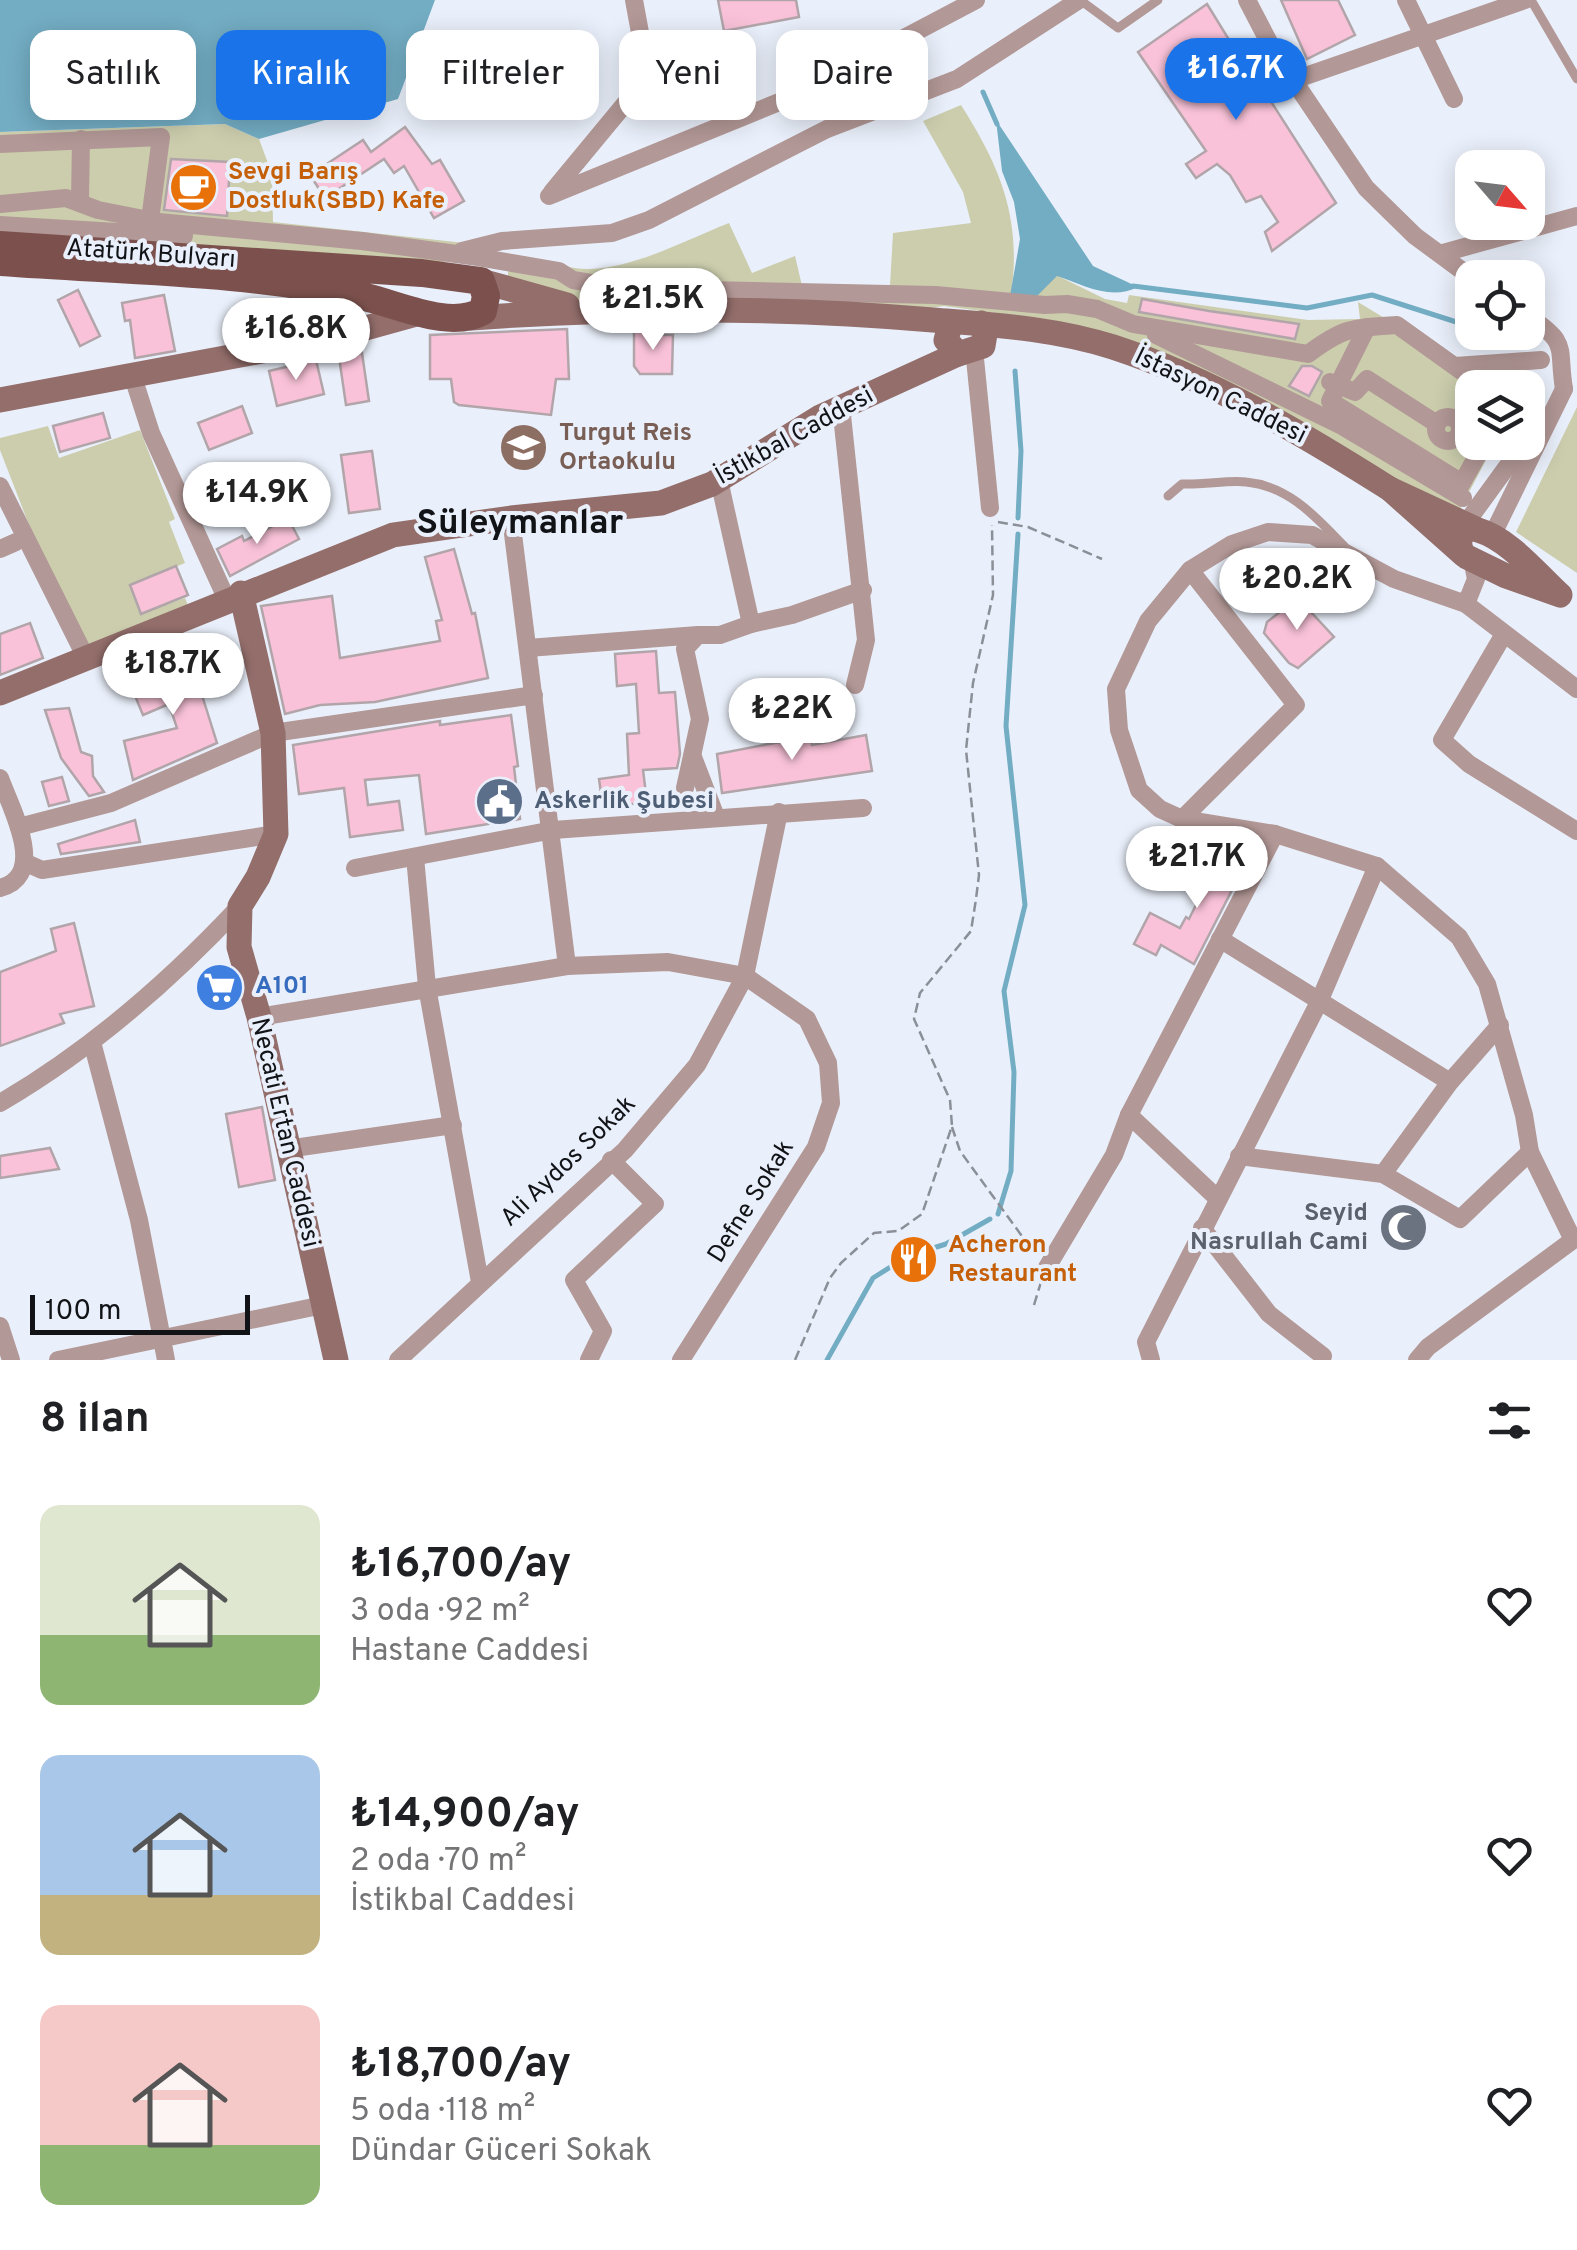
<!DOCTYPE html>
<html lang="tr">
<meta charset="utf-8">
<style>
:root{--surface:#fff;--page:#f2f2f2;--text:#202124;--muted:#757577;--accent:#1a73e8}
body{margin:0;font-family:Overpass,sans-serif;background:var(--page);color:var(--text);height:100vh;display:flex;flex-direction:column;font-size:38px;white-space:nowrap}
*{box-sizing:border-box;margin:0}
p{font-size:32px;color:var(--muted)}
.icon{flex:none;width:55px;height:55px;fill:none;stroke:currentColor;stroke-width:2;stroke-linecap:round;stroke-linejoin:round}
.map{position:relative;height:1360px;overflow:hidden}
.sheet{display:flex;flex-direction:column;background:var(--surface);flex:1}
.sheet>*{flex:none}
.hud{position:absolute;left:30px;top:30px;width:1000px;height:90px;display:flex;gap:20px}
.needle{width:65px;rotate:118deg}
.fabs{position:absolute;left:1455px;top:150px;display:grid;gap:20px}
.fabs a{display:grid;place-items:center;width:90px;height:90px;border-radius:20px;background:var(--surface);box-shadow:0 5px 25px #0003;font-size:50px}
.scale{position:absolute;left:30px;bottom:25px;width:220px;box-sizing:border-box;padding-left:10px;border:5px solid #111317;border-top:0;font-size:28px;line-height:35px;white-space:nowrap;color:#111317;-webkit-text-stroke:8px #eaf0fb;paint-order:stroke}
.price{position:absolute;translate:-50% -85px;padding:0 22px;border-radius:35px;background:#fff;color:#222;font-size:32px;line-height:65px;filter:drop-shadow(0 2px 5px #0008)}
.price::after{content:'';position:absolute;left:50%;top:60px;width:30px;height:22px;margin-left:-15px;background:inherit;clip-path:polygon(0 0,100% 0,50% 100%)}
.price.current{background:var(--accent);color:#fff}
ul{padding:0;list-style:none}
li{display:flex;align-items:center;gap:30px;height:250px;padding:0 40px}
li span{display:grid;place-items:center;flex:none;width:280px;height:200px;border-radius:20px;color:#555}
li>.icon{margin-inline-start:auto}
span .icon{width:120px;height:120px;fill:#fffc;stroke-width:1}
li b{font-size:42px}
h2{display:flex;justify-content:space-between;align-items:center;height:120px;padding:0 40px;font-size:42px}
.tag{padding:0 35px;border-radius:20px;background:var(--surface);box-shadow:0 5px 25px #0003;font-size:35px;line-height:90px}
.tag.current{background:var(--accent);color:#fff}
.map>svg:first-child{display:block}
</style>
<div class="map">
<svg width="1577" height="1360" viewBox="0 0 1577 1360">
<rect width="100%" height="100%" fill="#eaf0fb"/>
<g fill="#cbcdad">
<path d="M 961,105 C 1001,168 1022,219 1011,296 L 1056,275 L 1105,299 L 1127,303 L 1129,295 L 1308,320 L 1360,319 L 1358,302 L 1498,387 L 1472,388 L 1472,442 L 1495,443 L 1457,515 L 1040,319 L 944,306 L 914,310 L 599,307 L 508,281 L 508,272 C 534,251 561,270 590,269 C 637,267 686,240 729,223 L 752,273 L 795,256 L 803,290 L 890,285 L 893,233 L 971,223 L 963,192 L 923,121 Z"/>
<polygon points="225,124 259,139 272,174 273,222 483,245 442,263 0,247 0,132"/>
<polygon points="1577,407 1577,573 1516,532"/>
<polygon points="48,426 59,458 140,430 175,519 169,522 185,563 130,586 142,613 185,598 190,610 79,654 0,450 0,438"/>
</g>
<g fill="#73adc4">
<polygon points="0,0 435,0 398,99 259,139 225,124 0,132"/>
<path d="M 996,120 L 1093,266 L 1138,287 C 1110,301 1084,285 1057,276 L 1034,299 L 1010,296 L 1020,239 L 1014,202 L 1002,171 Z"/>
</g>
<g fill="none" stroke-linecap="round" stroke-linejoin="round">
<g stroke="#73adc4" stroke-width="5">
<polyline points="983,92 997,124"/>
<polyline points="1133,286 1307,308 1372,295 1472,327"/>
<polyline points="1489,332 1531,346"/>
<polyline points="1015,371 1021,451 1018,518"/>
<polyline points="998,1214 1011,1171 1014,1072 1004,991 1025,905 1006,726 1018,534"/>
<polyline points="827,1360 873,1278 908,1256 946,1244 990,1219"/>
</g>
</g>
<g fill="#f9c2d8" stroke="#b2a5aa" stroke-width="2.5">
<polygon points="718,0 796,0 799,17 724,31"/>
<polygon points="1281,0 1338,0 1355,35 1307,59"/>
<polygon points="1207,4 1228,38 1225,41 1254,75 1336,203 1272,251 1265,232 1278,222 1261,196 1246,202 1230,175 1217,164 1196,178 1186,164 1206,151 1138,52"/>
<polygon points="405,127 432,164 440,160 464,201 434,218 404,166 394,173 384,159 325,198 310,175 363,140 371,152"/>
<polygon points="171,159 230,162 227,216 164,210"/>
<polygon points="78,290 100,336 80,346 58,300"/>
<polygon points="164,295 175,351 135,358 130,320 125,321 122,303"/>
<polygon points="1142,299 1209,311 1299,324 1295,339 1139,312"/>
<polygon points="262,306 306,309 305,326 259,326"/>
<polygon points="567,329 569,379 556,379 551,415 459,405 454,402 451,379 430,379 430,335"/>
<polygon points="661,331 662,335 673,335 672,374 640,374 634,366 634,332"/>
<polygon points="362,353 369,401 346,405 339,357"/>
<polygon points="316,360 324,394 277,406 269,371"/>
<polygon points="1302,366 1312,366 1322,372 1309,396 1289,386"/>
<polygon points="242,406 252,433 209,450 198,423"/>
<polygon points="103,413 110,438 60,452 53,426"/>
<polygon points="372,451 380,509 349,513 341,455"/>
<polygon points="245,470 256,499 208,516 198,487"/>
<polygon points="288,518 299,539 230,576 217,549 242,536 244,541"/>
<polygon points="454,549 472,614 475,613 488,678 375,702 320,705 285,714 261,606 332,596 340,658 440,641 436,621 442,620 425,557"/>
<polygon points="176,566 188,595 141,614 130,585"/>
<polygon points="1298,598 1334,637 1298,668 1289,663 1264,633 1267,622"/>
<polygon points="30,623 43,658 0,675 0,634"/>
<polygon points="656,651 659,693 675,692 680,754 677,768 643,770 647,802 603,808 599,779 629,775 627,734 639,733 636,684 617,686 615,654"/>
<polygon points="196,652 209,690 201,692 217,743 133,780 124,741 177,728 169,704 143,715 133,691 172,674 167,662"/>
<polygon points="69,708 81,752 92,756 93,776 104,792 89,796 61,758 45,710"/>
<polygon points="511,715 518,766 514,767 520,819 426,834 419,775 365,780 368,805 399,801 403,830 350,837 344,788 299,794 293,745 440,721 440,725"/>
<polygon points="866,735 872,771 722,793 717,754 811,736 812,745"/>
<polygon points="62,777 69,801 49,806 42,782"/>
<polygon points="135,820 140,842 61,854 58,844"/>
<polygon points="1184,837 1208,851 1192,868 1173,858"/>
<polygon points="1227,842 1251,853 1194,964 1161,945 1156,955 1134,944 1150,913 1180,928 1186,917 1189,919"/>
<polygon points="74,923 94,1006 60,1014 64,1023 0,1046 0,972 56,951 51,929"/>
<polygon points="262,1107 275,1180 239,1187 226,1114"/>
<polygon points="50,1148 59,1169 0,1178 0,1156"/>
</g>
<g fill="none" stroke-linecap="round" stroke-linejoin="round">
<g stroke="#8b8f97" stroke-width="2.5" stroke-dasharray="10 5" stroke-linecap="butt">
<polyline points="998,522 1028,527 1102,559"/>
<polyline points="952,1127 960,1151 1035,1254"/>
<polyline points="1034,1305 1041,1282"/>
<polyline points="795,1360 830,1278 841,1263 874,1233 898,1231 922,1214 952,1126 950,1100 914,1019 920,993 971,931 976,899 979,875 966,750 973,683 993,595 992,525"/>
</g>
<g stroke="#b29896" stroke-width="9">
<polyline points="1080,0 1118,28 1158,0"/>
<polyline points="1531,0 1577,79"/>
<path d="M 1168,496 L 1182,484 C 1203,485 1229,480 1246,482 C 1289,486 1316,517 1344,546"/>
</g>
<g stroke="#b29896" stroke-width="18">
<polyline points="1247,0 1273,50 1366,188 1415,236 1472,278"/>
<polyline points="1406,0 1454,99"/>
<polyline points="1294,80 1525,0"/>
<polyline points="0,144 161,137 150,220"/>
<polyline points="552,192 648,76 634,0"/>
<polyline points="549,196 794,96 976,0"/>
<polyline points="80,200 81,139"/>
<path d="M 0,204 L 66,198 L 98,210 L 159,222 L 362,241 L 471,256 L 559,271 L 573,280 L 621,288 L 935,295 L 1045,305 L 1067,304 L 1097,309 L 1133,324 L 1308,354 C 1344,327 1352,328 1397,325 L 1485,388"/>
<polyline points="0,225 184,236"/>
<polyline points="462,251 502,241 612,233 649,220 827,129 957,79 1079,0"/>
<polyline points="1443,253 1577,216"/>
<path d="M 1528,316 C 1570,344 1557,346 1564,389"/>
<polyline points="1367,327 1330,401 1462,483"/>
<polyline points="1156,335 1342,426 1463,498"/>
<polyline points="974,349 990,508"/>
<polyline points="1455,366 1541,360"/>
<polyline points="132,374 151,433 227,600"/>
<polyline points="1330,382 1355,392 1367,379 1437,424"/>
<polyline points="841,406 866,640 855,685"/>
<circle cx="1448" cy="429" r="12"/>
<polyline points="719,480 751,624 792,615 863,590"/>
<polyline points="0,486 86,658"/>
<polyline points="1458,490 1485,442"/>
<polyline points="511,518 567,966"/>
<polyline points="1466,523 1525,442"/>
<polyline points="1491,538 1564,389"/>
<polyline points="0,549 16,542"/>
<polyline points="1466,604 1476,579 1472,559"/>
<polyline points="1504,634 1442,740 1469,764 1577,831"/>
<polyline points="528,648 698,635"/>
<polyline points="693,757 716,817"/>
<path d="M 0,778 C 10,807 49,875 0,888"/>
<polyline points="685,788 700,719 685,649 698,635 720,635 751,624"/>
<polyline points="1182,819 1296,705 1190,570"/>
<polyline points="19,827 111,803 273,733 534,695"/>
<polyline points="415,857 427,987 480,1282"/>
<polyline points="24,862 42,870 276,834"/>
<polyline points="355,868 553,830 863,808"/>
<polyline points="1220,939 1450,1082"/>
<polyline points="259,1017 567,966 668,962 745,976 807,1019 828,1063 831,1103 816,1147 681,1360"/>
<polyline points="92,1042 139,1220 166,1360"/>
<path d="M 0,1103 C 91,1050 168,983 240,906"/>
<polyline points="287,1149 453,1125"/>
<polyline points="1239,1156 1383,1174 1460,1219 1530,1152"/>
<polyline points="1383,1174 1450,1082 1500,1025"/>
<polyline points="1217,1198 1129,1115 1275,834"/>
<polyline points="1202,1228 1269,1314 1323,1356"/>
<polyline points="1046,1269 1114,1155 1129,1115"/>
<polyline points="0,1326 11,1360"/>
<polyline points="58,1360 323,1305"/>
<polyline points="398,1360 625,1150 697,1065 745,976 779,812"/>
<polyline points="589,1360 603,1331 574,1280 655,1204 611,1160"/>
<polyline points="1151,1360 1146,1342 1319,1002 1377,866"/>
<polyline points="1417,1360 1428,1347 1573,1240 1530,1152 1524,1115 1487,984 1459,937 1377,866 1275,834 1182,819 1160,809 1139,790 1119,730 1116,689 1148,621 1190,570 1232,544 1268,532 1312,535 1394,579 1466,604 1577,689"/>
</g>
<g stroke="#936e6b" stroke-width="25">
<polyline points="481,281 567,305"/>
<path d="M 471,318 C 624,307 780,307 933,320 C 994,325 1054,328 1113,347 C 1211,379 1303,434 1390,489"/>
<polyline points="951,322 946,340 958,354 983,346 985,334 981,323"/>
<polyline points="0,400 326,339 420,313"/>
<path d="M 1463,554 C 1456,542 1461,525 1478,530 C 1509,539 1537,574 1560,595 L 1506,576 L 1467,557 L 1463,554 L 1390,489 L 1478,530"/>
<polyline points="241,593 273,733 276,834 258,877 240,906 239,947 259,1017 336,1360"/>
<polyline points="0,693 393,535 511,518 661,503 712,484 820,417 958,354"/>
</g>
<path stroke="#7c514d" stroke-width="28" d="M 0,245 L 422,273 L 481,281 L 486,296 L 483,311 C 450,330 400,305 365,297 C 246,271 121,271 0,262"/>
</g>
<defs>
<symbol id="cafe-disc" viewBox="-11 -11 22 22"><circle r="9.5" fill="#e8710a" stroke="#eaf0fb"/><path d="M-5.5-4.5H6V0H3Q3 3.5 0 3.5H-2.5Q-5.5 3.5-5.5 0ZM3-3.2v2h1.7v-2ZM-6 4.5H4V6H-6Z" fill="#fff"/></symbol>
<symbol id="school-disc" viewBox="-11 -11 22 22"><circle r="9.5" fill="#8d6e63" stroke="#eaf0fb"/><path d="M0-5L7-2L0 1L-7-2ZM-4 1L0 2.5L4 1V4Q0 6-4 4Z" fill="#fff"/></symbol>
<symbol id="civic-disc" viewBox="-11 -11 22 22"><circle r="9.5" fill="#5c6f8a" stroke="#eaf0fb"/><path d="M-.6-6.5H3V-4.5H.6V-3L4-1V1h2V6H-6V1h2V-1L-.6-3ZM-1.2 2.5V6h2.4V2.5Z" fill="#fff"/></symbol>
<symbol id="supermarket-disc" viewBox="-11 -11 22 22"><circle r="9.5" fill="#3f7fe0" stroke="#eaf0fb"/><path d="M-6-5.5h2.5l.6 2H6L4.5 2H-2.5L-4.4-4H-6ZM-1.5 3.2a1.3 1.3 0 1 0 .1 0ZM3 3.2a1.3 1.3 0 1 0 .1 0Z" fill="#fff"/></symbol>
<symbol id="mosque-disc" viewBox="-11 -11 22 22"><circle r="9.5" fill="#6b7280" stroke="#eaf0fb"/><path d="M3.5-4.9A6 6 0 1 0 3.5 4.9A5 5 0 1 1 3.5-4.9Z" fill="#fff"/></symbol>
<symbol id="restaurant-disc" viewBox="-11 -11 22 22"><circle r="9.5" fill="#e8710a" stroke="#eaf0fb"/><path d="M-5-6h1v4h1v-4h1v4h1v-4h1v5L-1.5 .5V6h-2V.5L-5-1ZM5-6V6H3V1.5H1.5Q1.5-4 5-6Z" fill="#fff"/></symbol>
</defs>
<g fill-rule="evenodd">
<use href="#cafe-disc" x="166" y="160" width="55" height="55"/>
<use href="#school-disc" x="496" y="420" width="55" height="55"/>
<use href="#civic-disc" x="472" y="774" width="55" height="55"/>
<use href="#supermarket-disc" x="192" y="960" width="55" height="55"/>
<use href="#mosque-disc" x="1376" y="1200" width="55" height="55"/>
<use href="#restaurant-disc" x="886" y="1232" width="55" height="55"/>
</g>
<g text-anchor="middle" dominant-baseline="central" stroke-width="8" stroke-linejoin="round" paint-order="stroke">
<g font-size="25" font-weight="bold" fill="#c56008" stroke="#eaf0fb" text-anchor="start">
<text x="228" y="173">Sevgi Barış<tspan x="228" dy="29">Dostluk(SBD) Kafe</tspan></text>
<text x="948" y="1246">Acheron<tspan x="948" dy="29">Restaurant</tspan></text>
</g>
<g font-size="25" fill="#111317" stroke="#eaf0fb">
<text transform="translate(151 255) rotate(4)">Atatürk Bulvarı</text>
<text transform="translate(1220 397) rotate(26)">İstasyon Caddesi</text>
<text transform="translate(795 437) rotate(-29)">İstikbal Caddesi</text>
<text transform="translate(284 1133) rotate(77)">Necati Ertan Caddesi</text>
<text transform="translate(569 1162) rotate(-44)">Ali Aydos Sokak</text>
<text transform="translate(752 1202) rotate(-58)">Defne Sokak</text>
</g>
<g font-size="25" font-weight="bold" fill="#785e54" stroke="#eaf0fb" text-anchor="start">
<text x="559" y="434">Turgut Reis<tspan x="559" dy="29">Ortaokulu</tspan></text>
</g>
<g font-size="25" font-weight="bold" fill="#4e5e75" stroke="#eaf0fb" text-anchor="start">
<text x="534" y="802">Askerlik Şubesi</text>
</g>
<g font-size="25" font-weight="bold" fill="#366cbe" stroke="#eaf0fb" text-anchor="start">
<text x="255" y="987">A101</text>
</g>
<g font-size="25" font-weight="bold" fill="#5b616d" stroke="#eaf0fb" text-anchor="end">
<text x="1368" y="1214">Seyid<tspan x="1368" dy="29">Nasrullah Cami</tspan></text>
</g>
<g font-size="35" font-weight="bold" fill="#111317" stroke="#eaf0fb">
<text x="520" y="524">Süleymanlar</text>
</g>
</g>
</svg>
<div class="fabs">
<a><svg class="needle" viewBox="-14 -14 28 28"><path d="M0-13l5 13h-10z" fill="#e53935"/><path d="M0 13l5-13h-10z" fill="#757577"/></svg></a>
<a><svg class="icon" aria-label="locate" viewBox="0 0 24 24"><circle cx="12" cy="12" r="6"/><path d="M12 2v4M12 18v4M2 12h4M18 12h4"/></svg></a>
<a><svg class="icon" aria-label="layers" viewBox="0 0 24 24"><path d="M12 4l9 5-9 5-9-5zM3 14l9 5 9-5"/></svg></a>
</div>
<div class="scale">100 m</div>
<b class="price current" style="left:1236px;top:123px">₺16.7K</b>
<b class="price" style="left:653px;top:353px">₺21.5K</b>
<b class="price" style="left:296px;top:383px">₺16.8K</b>
<b class="price" style="left:257px;top:547px">₺14.9K</b>
<b class="price" style="left:1297px;top:633px">₺20.2K</b>
<b class="price" style="left:173px;top:718px">₺18.7K</b>
<b class="price" style="left:792px;top:763px">₺22K</b>
<b class="price" style="left:1197px;top:911px">₺21.7K</b>
<div class="hud">
<a class="tag">Satılık</a>
<a class="tag current">Kiralık</a>
<a class="tag">Filtreler</a>
<a class="tag">Yeni</a>
<a class="tag">Daire</a>
</div>
</div>
<section class="sheet">
<h2>8 ilan<svg class="icon" aria-label="filters" viewBox="0 0 24 24"><path d="M4 7h16M4 17h16"/><circle cx="9" cy="7" r="2"/><circle cx="15" cy="17" r="2"/></svg></h2>
<ul>
<li><span style="background:linear-gradient(#dfe7d0 65%,#8fb573 0)"><svg class="icon" aria-label="home" viewBox="0 0 24 24"><path d="M3 11l9-7 9 7M6 9v11h12V9"/></svg></span><div><b>₺16,700/ay</b><p>3 oda · 92 m²</p><p>Hastane Caddesi</p></div><svg class="icon" aria-label="heart" viewBox="0 0 24 24"><path d="M12 20l-8-8c-3-5 5-10 8-4 3-6 11-1 8 4z"/></svg></li>
<li><span style="background:linear-gradient(#a9c7e8 70%,#c2b280 0)"><svg class="icon" aria-label="home" viewBox="0 0 24 24"><path d="M3 11l9-7 9 7M6 9v11h12V9"/></svg></span><div><b>₺14,900/ay</b><p>2 oda · 70 m²</p><p>İstikbal Caddesi</p></div><svg class="icon" aria-label="heart" viewBox="0 0 24 24"><path d="M12 20l-8-8c-3-5 5-10 8-4 3-6 11-1 8 4z"/></svg></li>
<li><span style="background:linear-gradient(#f6c9c9 70%,#8fb573 0)"><svg class="icon" aria-label="home" viewBox="0 0 24 24"><path d="M3 11l9-7 9 7M6 9v11h12V9"/></svg></span><div><b>₺18,700/ay</b><p>5 oda · 118 m²</p><p>Dündar Güceri Sokak</p></div><svg class="icon" aria-label="heart" viewBox="0 0 24 24"><path d="M12 20l-8-8c-3-5 5-10 8-4 3-6 11-1 8 4z"/></svg></li>
</ul>
</section>
